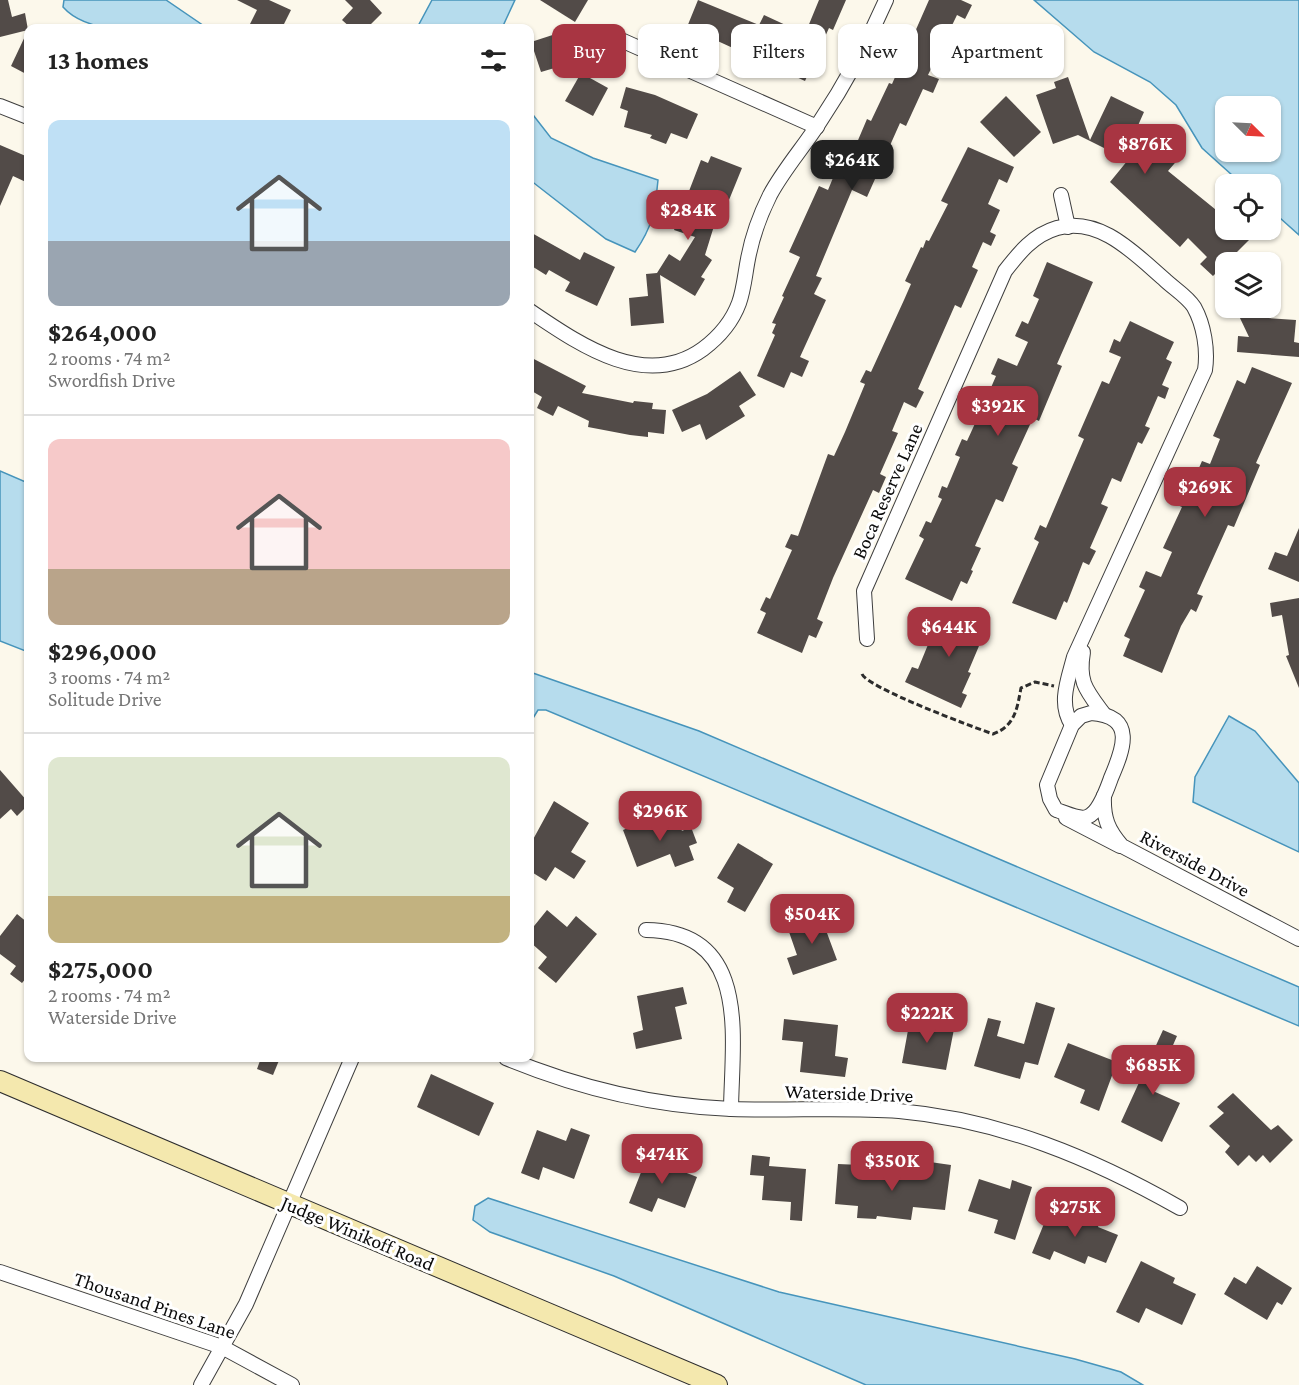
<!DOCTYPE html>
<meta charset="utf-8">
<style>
:root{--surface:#fff;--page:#f6f6f6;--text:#222;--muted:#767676;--line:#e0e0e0;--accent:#a83542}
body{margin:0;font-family:"Crimson Pro",serif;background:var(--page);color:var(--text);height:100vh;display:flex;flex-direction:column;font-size:22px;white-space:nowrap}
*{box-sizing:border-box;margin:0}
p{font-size:20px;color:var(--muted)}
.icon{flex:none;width:33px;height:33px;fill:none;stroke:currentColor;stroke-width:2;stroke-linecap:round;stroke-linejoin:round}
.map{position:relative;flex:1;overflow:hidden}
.details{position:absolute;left:24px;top:24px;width:510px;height:1038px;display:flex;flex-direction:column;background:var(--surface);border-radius:12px;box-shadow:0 2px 4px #0004}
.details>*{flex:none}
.guide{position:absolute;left:552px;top:24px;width:570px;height:54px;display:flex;gap:12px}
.needle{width:39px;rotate:114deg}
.tools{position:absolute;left:1215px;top:96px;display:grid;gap:12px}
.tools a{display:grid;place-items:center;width:66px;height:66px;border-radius:12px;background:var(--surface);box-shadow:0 2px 4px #0004;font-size:30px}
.price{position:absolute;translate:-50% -51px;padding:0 14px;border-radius:12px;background:var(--accent);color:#fff;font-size:20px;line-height:39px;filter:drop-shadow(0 2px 3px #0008)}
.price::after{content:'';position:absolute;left:50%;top:36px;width:18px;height:14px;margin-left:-9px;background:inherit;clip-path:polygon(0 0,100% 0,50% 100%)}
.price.selected{background:#222;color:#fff}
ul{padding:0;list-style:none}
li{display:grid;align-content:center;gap:12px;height:318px;padding:0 24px}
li+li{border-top:2px solid var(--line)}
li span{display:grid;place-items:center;height:186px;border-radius:12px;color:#555}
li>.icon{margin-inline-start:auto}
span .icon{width:108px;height:108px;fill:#fffc;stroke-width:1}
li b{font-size:26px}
h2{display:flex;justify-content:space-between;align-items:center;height:72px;padding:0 24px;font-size:26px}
.chip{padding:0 21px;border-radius:12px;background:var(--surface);box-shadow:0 2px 4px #0004;font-size:21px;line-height:54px}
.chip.selected{background:var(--accent);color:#fff}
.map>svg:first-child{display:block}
</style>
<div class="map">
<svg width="1299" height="1385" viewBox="0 0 1299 1385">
<rect width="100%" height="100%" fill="#fcf8eb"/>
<g fill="#b6dced" stroke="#4694bb" stroke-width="1.5" fill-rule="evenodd">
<path d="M 64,0 L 166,0 L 207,28 C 165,29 92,40 63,7 Z"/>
<polygon points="432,0 515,0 502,28 417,28"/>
<path d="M 1034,0 L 1299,0 L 1299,235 L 1271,210 L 1270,184 L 1242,184 L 1202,148 L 1176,105 L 1150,82 L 1094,52 ZM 1226,106 L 1270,106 L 1270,152 L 1226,152 Z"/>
<path d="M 530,111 L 551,138 L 593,158 L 658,180 C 655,211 653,226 635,252 L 606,239 L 530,180 Z"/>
<polygon points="0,471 28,483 28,652 0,641"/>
<polygon points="530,672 699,731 1299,987 1299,1026 546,710 538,710 530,723"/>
<polygon points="1229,716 1255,731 1299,783 1299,852 1193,802 1195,777"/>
<polygon points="488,1198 779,1292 1075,1359 1121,1372 1143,1385 866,1385 614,1276 490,1232 473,1220 475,1206"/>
</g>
<g fill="#524b48">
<polygon points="0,0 8,0 12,17 25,13 28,30 0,37"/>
<polygon points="237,0 269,0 291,10 282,28 248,28 257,10"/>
<polygon points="345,0 370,0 382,13 367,28 351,28 342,20 353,8"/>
<polygon points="540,0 588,0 575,22"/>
<polygon points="698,0 759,25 764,15 805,34 819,0 846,0 833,30 829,28 805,81 687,27"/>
<polygon points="929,0 961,0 972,5 965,19 957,15 928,75 939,79 933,93 923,89 906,126 900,123 867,197 852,190 816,276 822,278 814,294 826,300 800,357 809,361 802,377 791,372 784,388 757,376 775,335 772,333 776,324 772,323 784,297 782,296 800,257 789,252 819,186 828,190 842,156 850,159 867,119 871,121 889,83 892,84"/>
<polygon points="28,30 28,75 11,66"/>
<polygon points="568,30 578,61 541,72 531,42"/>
<polygon points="581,73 608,88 593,116 565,101"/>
<polygon points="1068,77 1090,140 1111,96 1144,112 1136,130 1163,153 1168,148 1180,157 1168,171 1226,218 1226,230 1238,230 1249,240 1213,276 1200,264 1207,257 1188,238 1180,247 1110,182 1128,160 1078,135 1053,144 1036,95 1056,88 1054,82"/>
<polygon points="626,87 655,95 698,114 687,139 671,133 666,144 650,138 652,135 624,127 628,111 620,108"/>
<polygon points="1006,96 1041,132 1014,157 980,122"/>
<polygon points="0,145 28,157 28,183 13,176 0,206"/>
<polygon points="968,147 1014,167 1007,183 999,179 988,204 1000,210 990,232 996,235 991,246 983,242 972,267 978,270 961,308 955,305 918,389 924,392 916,408 904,402 892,431 898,433 880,474 886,477 879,493 873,490 833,578 817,619 823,622 816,638 809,635 802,653 757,633 766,613 760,610 766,597 770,599 792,550 785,547 791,534 798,536 828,454 834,456 845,432 865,384 860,382 866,370 871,372 904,300 911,284 905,281 921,247 923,248 926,240 929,241 948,204 941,201"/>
<polygon points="711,156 742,168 729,200 715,194 706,223 714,226 705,255 712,260 701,277 705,279 695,296 660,275 664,323 631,326 629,298 648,296 646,274 657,273 669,254 680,261 695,237 674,230 701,160 708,163"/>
<polygon points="530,232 580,260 584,252 615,267 597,306 565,291 570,282 549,270 546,275 530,265"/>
<polygon points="1047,262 1093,282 1057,364 1062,366 1039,421 1033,418 1012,464 1018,467 1003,502 996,499 975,546 981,548 971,570 973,571 967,584 961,581 952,601 905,579 924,539 919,536 926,521 931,523 942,499 938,497 942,486 947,488 960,457 955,455 962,439 967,441 978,417 972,415 977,403 983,406 996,376 991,374 998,358 1017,366 1028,342 1015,336 1022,321 1028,324 1039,299 1033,296"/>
<polygon points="1239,316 1296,320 1294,342 1299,343 1299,357 1237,352 1238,336 1249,337"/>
<polygon points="1130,321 1174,342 1166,359 1172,362 1162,385 1169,388 1165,399 1158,396 1145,426 1150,428 1142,444 1138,442 1121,482 1112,478 1101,504 1108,507 1090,548 1096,551 1089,565 1083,562 1067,603 1064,601 1056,620 1012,603 1039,542 1034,539 1040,525 1046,528 1084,439 1078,436 1088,413 1102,381 1109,384 1121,357 1109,352 1114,339 1120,342"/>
<polygon points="530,357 586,386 582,393 633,403 634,401 653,403 652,409 666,410 664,434 648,432 648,437 630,435 588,427 589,421 558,406 553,416 537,408 542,397 530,390"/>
<polygon points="1252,367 1292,383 1256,463 1260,465 1234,527 1228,525 1197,594 1203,596 1196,612 1191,609 1181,626 1162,673 1123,656 1130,639 1124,636 1145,590 1139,587 1146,571 1161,577 1172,552 1163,548 1182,507 1175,504 1182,488 1189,491 1202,461 1210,464 1220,439 1213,436 1237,380 1245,384"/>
<polygon points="740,371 756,395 739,406 745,416 706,440 700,424 682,432 672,410 707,394"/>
<polygon points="1299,528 1299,582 1268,569 1275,552 1287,556"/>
<polygon points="1299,598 1299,688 1286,656 1289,655 1282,615 1272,617 1270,603"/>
<polygon points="943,608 987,627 968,672 971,673 962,693 967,695 961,708 905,682 912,667 918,669"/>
<polygon points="0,770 28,802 28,805 17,816 11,809 0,819"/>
<polygon points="554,801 589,823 571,852 586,861 574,879 555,867 546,881 530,871 530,845"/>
<polygon points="676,816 682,831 691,827 697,843 689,846 694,860 675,867 670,854 637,867 623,830 653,818 655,824"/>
<polygon points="738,843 773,864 745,912 727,902 734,888 717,878"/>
<polygon points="547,910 567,927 576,916 597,934 556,983 538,968 547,957 530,942 530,931"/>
<polygon points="17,914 28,923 28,976 22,983 10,974 16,966 0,954 0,936"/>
<polygon points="828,915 834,931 827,933 837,960 793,975 787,958 797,955 788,929"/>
<polygon points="683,987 687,1004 675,1007 682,1039 636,1049 633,1033 643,1030 637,996"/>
<polygon points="1036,1002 1055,1008 1038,1065 1025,1062 1020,1079 974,1066 988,1018 1001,1021 997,1036 1024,1044"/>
<polygon points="911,1014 925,1016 924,1023 954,1029 946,1070 902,1063"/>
<polygon points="784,1019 838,1025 835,1056 848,1058 845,1077 800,1072 803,1042 782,1040"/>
<polygon points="1163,1030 1177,1036 1153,1091 1180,1103 1162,1142 1121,1122"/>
<polygon points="1068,1043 1117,1062 1099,1111 1080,1103 1085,1090 1054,1077"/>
<polygon points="261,1058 280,1058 273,1075 257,1069"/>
<polygon points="431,1074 494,1103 479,1136 417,1107"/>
<polygon points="1233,1093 1271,1130 1278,1125 1293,1140 1270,1163 1263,1155 1256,1162 1249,1155 1238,1166 1225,1152 1230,1146 1209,1126 1224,1113 1217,1107"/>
<polygon points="571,1128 590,1135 574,1179 543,1167 539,1180 521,1173 537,1130 566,1141"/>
<polygon points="649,1152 666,1159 664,1164 697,1177 685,1208 658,1198 652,1212 629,1203"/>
<polygon points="752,1155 770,1157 769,1166 806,1169 802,1221 790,1220 791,1202 762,1200 764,1176 750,1175"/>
<polygon points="930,1162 951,1165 945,1210 913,1207 911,1220 877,1216 876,1219 857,1218 858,1206 835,1204 838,1164 861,1165 860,1177 897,1179 898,1172 929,1176"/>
<polygon points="979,1179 1010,1189 1012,1180 1032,1187 1015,1240 994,1233 998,1220 968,1211"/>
<polygon points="1050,1209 1080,1222 1086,1209 1102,1216 1098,1227 1118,1235 1106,1263 1088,1256 1085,1264 1054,1251 1050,1260 1032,1253"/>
<polygon points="1141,1261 1175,1278 1173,1283 1196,1294 1182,1325 1146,1308 1139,1323 1116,1312"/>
<polygon points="1257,1266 1292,1288 1282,1305 1277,1302 1267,1320 1224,1294 1234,1277 1246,1284"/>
</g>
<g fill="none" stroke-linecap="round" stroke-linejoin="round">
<defs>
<g id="street">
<polyline points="621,40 817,127"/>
<polyline points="0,106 28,117"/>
<polyline points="1061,195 1068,227"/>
<path d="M 530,311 C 579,344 645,391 703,349 C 719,337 732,322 739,303 C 744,289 745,274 748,259 C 752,237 760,215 770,195 C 784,169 803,148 819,123 C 845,84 867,44 886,0"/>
<path d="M 867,639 L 864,591 L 1005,271 C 1019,253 1033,235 1057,228 C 1100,216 1135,254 1164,279 C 1173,288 1187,296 1194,307 C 1204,325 1208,350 1205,370 L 1074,657 C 1068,680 1058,704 1072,725"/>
<path d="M 1083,652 C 1078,682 1086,690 1103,713"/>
<path d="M 1091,713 C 1137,716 1123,750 1111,778 C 1107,789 1099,813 1087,817 C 1078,820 1064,812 1056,810 L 1050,799 L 1047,785 L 1072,725 L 1081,716 Z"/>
<path d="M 1104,796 C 1103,818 1108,830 1122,846 L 1299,939"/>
<polyline points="1066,818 1120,846"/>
<path d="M 646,930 C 751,931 732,1037 731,1109"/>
<path d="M 506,1058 C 576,1087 654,1106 731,1109 C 787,1111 843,1107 899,1111 C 1001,1120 1092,1158 1180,1208"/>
<polyline points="0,1272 222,1347 292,1385"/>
<polyline points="201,1385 246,1304 352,1058"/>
</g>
<polyline id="secondary" points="0,1081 717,1385"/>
</defs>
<use href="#street" stroke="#3e3e3e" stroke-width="16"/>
<use href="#secondary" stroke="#2d2d2d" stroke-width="22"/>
<path stroke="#2d2d2d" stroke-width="3" stroke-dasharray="6 3" stroke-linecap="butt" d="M 862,674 C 868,688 973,727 993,734 C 1015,726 1017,709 1021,688 L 1035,682 L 1054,686"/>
<use href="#street" stroke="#fff" stroke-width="14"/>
<use href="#secondary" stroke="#f4e8ae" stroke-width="20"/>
</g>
<g text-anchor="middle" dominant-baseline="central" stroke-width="6" stroke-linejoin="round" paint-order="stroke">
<g font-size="20" fill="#0b0b0b" stroke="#fff">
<text transform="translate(887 491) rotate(-66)">Boca Reserve Lane</text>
<text transform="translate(1195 863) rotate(28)">Riverside Drive</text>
<text transform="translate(849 1093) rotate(2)">Waterside Drive</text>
<text transform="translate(358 1233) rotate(23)">Judge Winikoff Road</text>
<text transform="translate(155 1305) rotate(19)">Thousand Pines Lane</text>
</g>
</g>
</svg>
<div class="tools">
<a><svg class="needle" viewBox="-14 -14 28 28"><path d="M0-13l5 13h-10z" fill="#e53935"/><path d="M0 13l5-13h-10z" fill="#767676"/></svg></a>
<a><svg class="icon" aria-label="locate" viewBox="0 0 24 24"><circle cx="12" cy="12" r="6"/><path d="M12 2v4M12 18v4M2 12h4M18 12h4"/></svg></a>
<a><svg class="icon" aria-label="layers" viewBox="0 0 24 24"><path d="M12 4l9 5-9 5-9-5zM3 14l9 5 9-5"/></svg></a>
</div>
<b class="price" style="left:1145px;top:175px">$876K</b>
<b class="price selected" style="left:852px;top:191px">$264K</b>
<b class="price" style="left:688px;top:241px">$284K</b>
<b class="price" style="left:998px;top:437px">$392K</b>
<b class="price" style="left:1205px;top:518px">$269K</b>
<b class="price" style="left:949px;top:658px">$644K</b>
<b class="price" style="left:660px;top:842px">$296K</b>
<b class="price" style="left:812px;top:945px">$504K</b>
<b class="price" style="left:927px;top:1044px">$222K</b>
<b class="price" style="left:1153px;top:1096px">$685K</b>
<b class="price" style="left:662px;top:1185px">$474K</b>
<b class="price" style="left:892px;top:1192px">$350K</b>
<b class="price" style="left:1075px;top:1238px">$275K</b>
<div class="guide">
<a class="chip selected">Buy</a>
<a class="chip">Rent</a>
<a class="chip">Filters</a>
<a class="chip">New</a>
<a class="chip">Apartment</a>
</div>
<section class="details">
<h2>13 homes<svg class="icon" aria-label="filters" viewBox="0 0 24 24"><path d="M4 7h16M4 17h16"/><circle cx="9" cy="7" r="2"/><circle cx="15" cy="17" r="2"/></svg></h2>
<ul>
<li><span style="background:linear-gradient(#bfe0f5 65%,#9aa5b1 0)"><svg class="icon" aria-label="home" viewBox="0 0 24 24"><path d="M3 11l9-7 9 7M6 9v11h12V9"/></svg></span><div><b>$264,000</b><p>2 rooms · 74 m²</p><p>Swordfish Drive</p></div></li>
<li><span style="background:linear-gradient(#f6c9c9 70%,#b9a48a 0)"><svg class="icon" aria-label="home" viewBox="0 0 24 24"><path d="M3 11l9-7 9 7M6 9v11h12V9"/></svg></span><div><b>$296,000</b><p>3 rooms · 74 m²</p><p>Solitude Drive</p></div></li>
<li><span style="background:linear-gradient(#dfe7d0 75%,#c2b280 0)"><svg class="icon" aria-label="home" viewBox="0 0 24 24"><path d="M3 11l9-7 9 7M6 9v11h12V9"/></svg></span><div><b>$275,000</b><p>2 rooms · 74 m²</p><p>Waterside Drive</p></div></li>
</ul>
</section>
</div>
